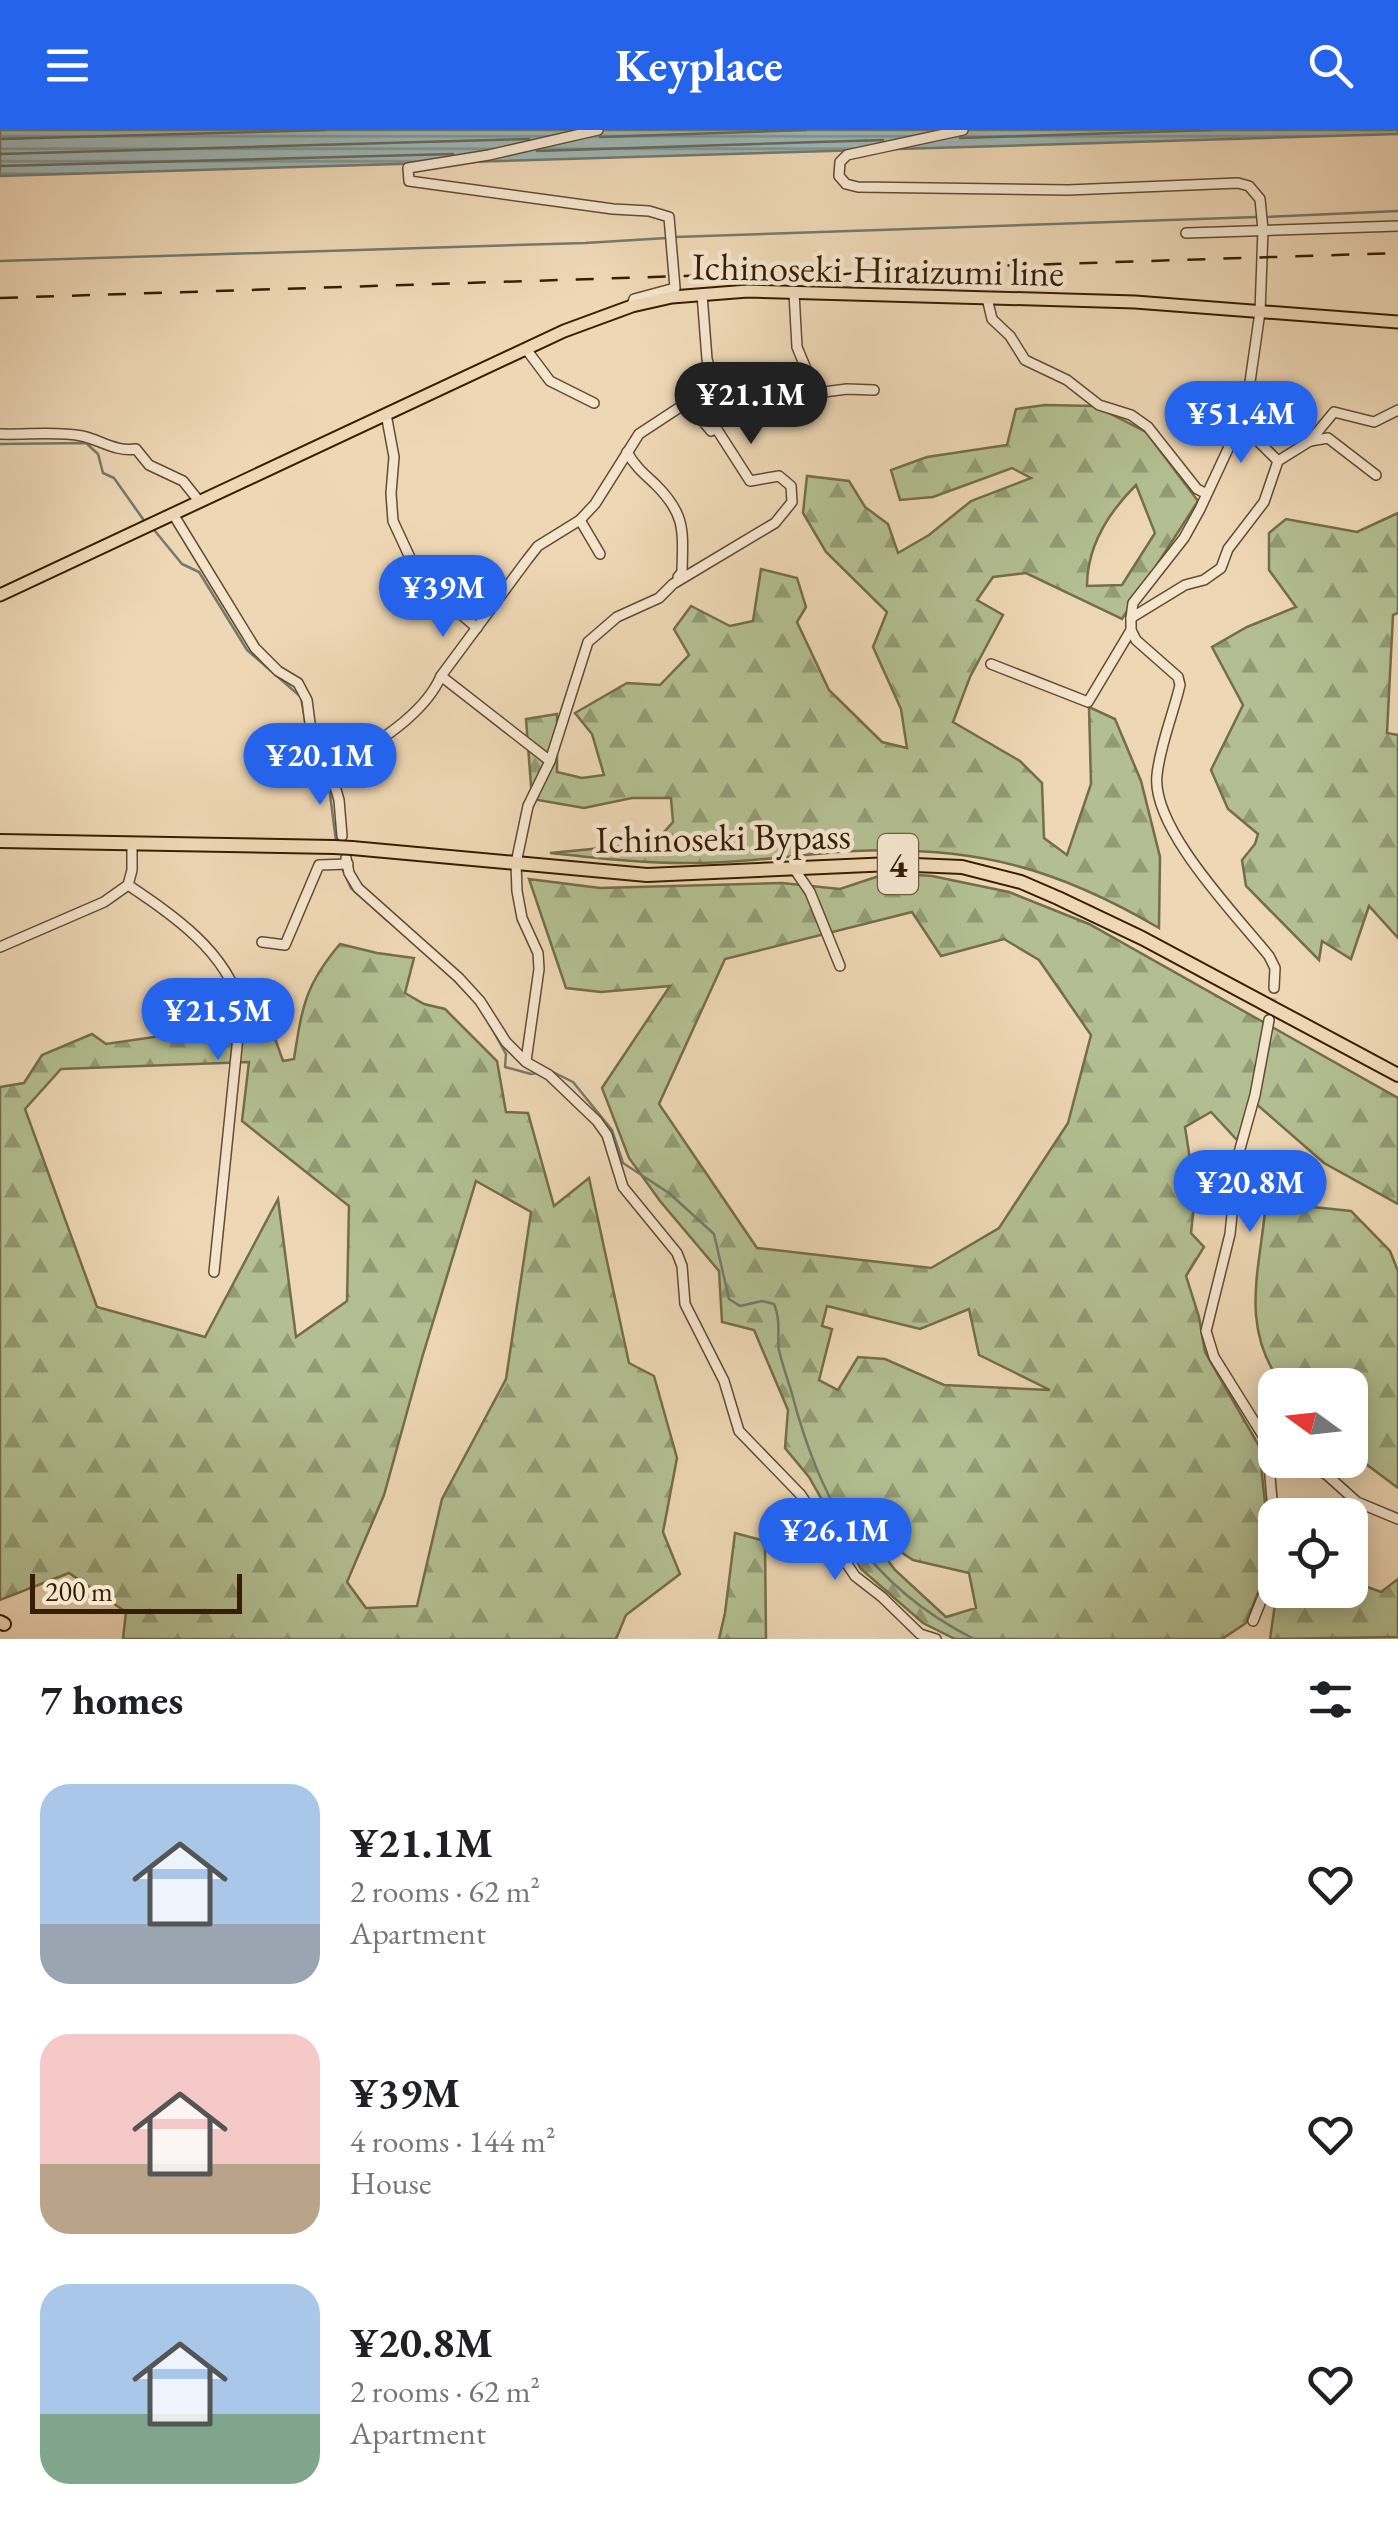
<!DOCTYPE html>
<meta charset="utf-8">
<style>
:root{--surface:#fff;--page:#f6f6f6;--text:#202124;--muted:#757577;--accent:#2563eb}
body{margin:0;font-family:"EB Garamond",serif;background:var(--page);color:var(--text);height:100vh;display:flex;flex-direction:column;font-size:38px;white-space:nowrap}
*{box-sizing:border-box;margin:0}
p{font-size:32px;color:var(--muted)}
.icon{flex:none;width:55px;height:55px;fill:none;stroke:currentColor;stroke-width:2;stroke-linecap:round;stroke-linejoin:round}
.map{position:relative;height:1509px;overflow:hidden}
.panel{display:flex;flex-direction:column;background:var(--surface);flex:1}
.panel>*{flex:none}
.needle{width:65px;rotate:285deg}
.tools{position:absolute;left:1258px;top:1238px;display:grid;gap:20px}
.tools a{display:grid;place-items:center;width:110px;height:110px;border-radius:20px;background:var(--surface);box-shadow:0 5px 25px #0003;font-size:50px}
.scale{position:absolute;left:30px;bottom:25px;width:212px;box-sizing:border-box;padding-left:10px;border:5px solid #361e02;border-top:0;font-size:28px;line-height:35px;white-space:nowrap;color:#361e02;-webkit-text-stroke:8px #f4e5cf;paint-order:stroke}
.price{position:absolute;translate:-50% -85px;padding:0 22px;border-radius:35px;background:var(--accent);color:#fff;font-size:32px;line-height:65px;filter:drop-shadow(0 2px 5px #0008)}
.price::after{content:'';position:absolute;left:50%;top:60px;width:30px;height:22px;margin-left:-15px;background:inherit;clip-path:polygon(0 0,100% 0,50% 100%)}
.price.current{background:#222;color:#fff}
ul{padding:0;list-style:none}
li{display:flex;align-items:center;gap:30px;height:250px;padding:0 40px}
li span{display:grid;place-items:center;flex:none;width:280px;height:200px;border-radius:30px;color:#555}
li>.icon{margin-inline-start:auto}
span .icon{width:120px;height:120px;fill:#fffc;stroke-width:1}
li b{font-size:42px}
h2{display:flex;justify-content:space-between;align-items:center;height:120px;padding:0 40px;font-size:42px}
header{display:flex;justify-content:space-between;align-items:center;height:130px;padding:0 40px;background:var(--accent);color:#fff;font-size:45px;font-weight:700}
.map>svg:first-child{display:block}
</style>
<header><svg class="icon" aria-label="menu" viewBox="0 0 24 24"><path d="M4 6h16M4 12h16M4 18h16"/></svg>Keyplace<svg class="icon" aria-label="search" viewBox="0 0 24 24"><circle cx="10" cy="10" r="6"/><path d="M15 15l6 6"/></svg></header>
<div class="map">
<svg width="1398" height="1509" viewBox="0 0 1398 1509">
<defs>
<pattern id="forest-firs" width="22" height="20" patternUnits="userSpaceOnUse" patternTransform="scale(2.5)"><rect width="22" height="20" fill="#b3bf92"/><path d="M5 1l3.5 6h-7zM16 11l3.5 6h-7z" fill="#929b75"/></pattern>
<pattern id="water-rules" width="6" height="5" patternUnits="userSpaceOnUse" patternTransform="scale(2.5)"><rect width="6" height="5" fill="#9cb7b7"/><path d="M0 2.5h6" fill="none" stroke="#809493"/></pattern>
</defs>
<rect width="100%" height="100%" fill="#eed7b5"/>
<filter id="stains"><feTurbulence type="fractalNoise" baseFrequency=".002" numOctaves="4"/><feColorMatrix values="0 0 0 0 .2 0 0 0 0 .09 0 0 0 0 .02 0 0 0 .5 -.17"/></filter>
<radialGradient id="worn" r=".72"><stop offset=".6" stop-color="#630" stop-opacity="0"/><stop offset="1" stop-color="#630" stop-opacity=".3"/></radialGradient>
<g fill="url(#forest-firs)" stroke="#746e4a" stroke-width="2.5" fill-rule="evenodd">
<path d="M 1045,275 L 1095,276 L 1146,302 L 1198,371 L 1122,489 L 1026,443 L 993,447 L 977,470 L 1003,485 L 970,547 L 953,592 L 1020,631 L 1042,653 L 1044,708 L 1067,725 L 1091,654 L 1089,577 L 1115,589 L 1141,651 L 1160,727 L 1159,798 C 1055,737 974,716 854,721 C 801,724 747,733 694,733 C 646,734 597,728 550,723 L 654,713 L 673,692 L 671,668 L 632,668 L 584,678 L 532,669 L 526,589 L 557,584 L 557,642 L 582,648 L 604,645 L 592,604 L 575,583 L 627,553 L 660,555 L 689,525 L 674,499 L 691,476 L 730,496 L 753,491 L 761,439 L 797,448 L 806,477 L 797,492 L 829,560 L 882,612 L 907,618 L 901,579 L 873,517 L 887,482 L 826,422 L 803,383 L 807,346 L 849,351 L 865,377 L 888,394 L 898,423 L 929,405 L 971,371 L 1031,348 L 1012,338 L 933,367 L 900,370 L 891,340 L 927,327 L 1007,315 L 1016,279 ZM 1136,355 L 1155,403 L 1122,455 L 1087,456 C 1087,416 1109,382 1136,355 Z"/>
<polygon points="1398,383 1398,483 1393,485 1387,603 1398,605 1398,808 1369,776 1351,829 1322,811 1319,830 1246,756 1242,730 1255,714 1258,704 1228,679 1211,640 1243,575 1212,517 1247,497 1296,477 1269,440 1269,403 1286,389 1357,402"/>
<path d="M 888,743 L 932,746 L 1009,762 L 1089,794 L 1398,968 L 1398,1074 L 1324,1033 L 1253,971 L 1237,1010 L 1211,982 L 1185,997 L 1191,1036 L 1209,1031 L 1216,1049 L 1195,1066 L 1191,1103 L 1204,1117 L 1186,1146 L 1199,1187 L 1205,1222 L 1259,1316 L 1271,1430 L 1246,1493 L 1222,1509 L 955,1509 L 923,1493 L 861,1439 L 809,1347 L 785,1318 L 788,1280 L 754,1200 L 722,1192 L 719,1141 L 660,1071 L 629,1028 L 602,958 L 670,856 L 601,862 L 566,858 L 529,749 L 600,758 L 782,753 L 840,759 ZM 912,782 L 941,826 L 1004,809 L 1039,830 L 1091,905 L 1068,993 L 999,1098 L 931,1138 L 757,1118 L 659,974 L 725,829 ZM 827,1176 L 920,1199 L 969,1179 L 979,1225 L 1050,1260 L 944,1255 L 885,1229 L 858,1227 L 838,1260 L 819,1250 L 832,1199 L 822,1196 ZM 892,1416 L 913,1430 L 969,1443 L 976,1478 L 946,1487 L 895,1440 L 883,1424 Z"/>
<path d="M 340,814 L 377,823 L 414,828 L 405,863 L 424,874 L 445,879 L 497,931 L 506,982 L 528,983 L 554,1076 L 589,1048 L 629,1233 L 654,1246 L 677,1328 L 663,1402 L 680,1444 L 626,1485 L 616,1509 L 123,1509 L 126,1482 L 69,1443 L 0,1470 L 0,957 L 24,953 L 42,925 L 92,904 L 106,914 L 203,900 L 207,863 L 264,877 L 283,931 L 294,929 C 302,877 305,855 340,814 ZM 249,932 L 242,991 L 349,1076 L 347,1171 L 296,1207 L 278,1069 L 205,1207 L 97,1177 L 25,979 L 61,939 ZM 476,1051 L 531,1082 L 506,1249 L 442,1369 L 417,1476 L 366,1478 L 347,1452 L 384,1365 L 422,1228 Z"/>
<path d="M 1274,1073 L 1351,1081 L 1390,1121 L 1398,1141 L 1398,1358 L 1350,1322 L 1350,1255 L 1282,1255 C 1241,1198 1258,1147 1265,1082 Z"/>
<polygon points="735,1403 765,1411 766,1509 719,1509 725,1483"/>
<polygon points="1350,1442 1362,1455 1381,1462 1398,1449 1398,1507 1270,1509 1277,1460 1350,1460"/>
</g>
<polygon fill="url(#water-rules)" stroke="#737a6f" stroke-width="2.5" points="0,0 1398,0 1398,4 0,46"/>
<g fill="none" stroke-linecap="round" stroke-linejoin="round">
<g stroke="#696a5c" stroke-width="2.5">
<polyline points="600,7 806,0"/>
<polyline points="960,8 1213,0"/>
<polyline points="0,9 325,0"/>
<polyline points="537,21 883,10"/>
<polyline points="0,24 529,9"/>
<polyline points="0,36 453,24"/>
</g>
<g stroke="#737a6f" stroke-width="2.5">
<polyline points="1265,87 1398,81"/>
<polyline points="675,107 1257,87"/>
<polyline points="0,131 585,113 667,108"/>
<polyline points="0,314 86,313 98,324 103,343 114,348 143,389"/>
<polyline points="155,401 182,434 199,442 247,520 301,567 306,596"/>
<polyline points="308,604 314,624 328,649 336,711"/>
<polyline points="342,738 351,758 388,791"/>
<polyline points="454,850 476,873"/>
<polyline points="486,888 506,924 505,937 531,944 537,943"/>
<path d="M 549,940 L 573,952 L 612,1000 L 623,1033 L 669,1063 L 714,1104 L 729,1169 L 740,1176 L 762,1171 L 774,1174 C 781,1190 777,1204 779,1220 C 782,1234 788,1250 792,1264 C 822,1378 868,1455 974,1509"/>
</g>
<polyline stroke="#c9b291" stroke-width="9" stroke-dasharray="9 4.5" stroke-linecap="butt" points="1269,890 1274,858"/>
<defs>
<g id="minor">
<polyline points="598,0 489,25 408,38 409,51 613,79 649,81 669,87 675,158 634,169 632,176"/>
<path d="M 963,0 L 847,25 L 840,32 L 839,46 L 846,54 L 858,57 L 1068,60 L 1238,53 L 1249,56 L 1260,69 L 1263,100 L 1260,182 L 1248,266 L 1242,289 L 1200,379 L 1184,408 L 1133,473 L 1131,488 L 1131,500 L 1136,510 L 1178,547 L 1180,555 C 1173,585 1160,615 1157,645 C 1151,698 1236,785 1269,826 L 1275,838 L 1274,858"/>
<polyline points="1186,103 1398,96"/>
<polyline points="794,163 797,217 816,263 847,259 874,260"/>
<polyline points="987,168 992,189 1010,206 1025,230 1067,250 1099,275 1131,285 1148,297 1197,359 1205,363"/>
<polyline points="526,219 550,251 594,273"/>
<polyline points="386,284 394,327 391,363 393,391 425,460 440,466 477,498"/>
<path d="M 0,304 C 26,305 57,301 82,306 C 101,310 115,322 136,319 L 149,335 L 183,351 L 199,371"/>
<polyline points="1310,311 1328,308 1376,345"/>
<path d="M 627,322 C 634,335 643,343 654,353 C 686,384 683,400 682,442 L 678,447"/>
<polyline points="1278,331 1310,311 1334,282 1374,292 1398,280"/>
<polyline points="173,384 255,518 278,541 298,553 307,570 311,601 331,643 339,670 342,706"/>
<polyline points="580,390 600,424"/>
<polyline points="1131,488 1185,455 1204,450 1221,438 1228,419 1264,372 1278,331 1249,302 1242,289"/>
<polyline points="991,534 1088,572 1131,500"/>
<polyline points="441,546 550,631"/>
<path d="M 331,643 C 368,617 423,588 441,546 L 527,430 L 538,416 L 580,390 L 595,374 L 639,304 L 709,258 L 713,251 L 707,229 L 702,164"/>
<polyline points="346,728 349,743 358,758 459,848 480,871 506,912 526,932 549,945 597,991 607,1005 623,1057 677,1123 682,1136 685,1174 724,1251 739,1301 801,1365 855,1446 882,1467 920,1504 936,1509"/>
<polyline points="795,740 810,762 840,836"/>
<path d="M 128,755 C 174,786 226,821 241,877 L 214,1142"/>
<polyline points="262,812 285,815 319,735 348,734"/>
<polyline points="0,817 104,772 128,755 132,740 132,713"/>
<polyline points="1269,890 1255,965 1238,1026 1230,1104 1206,1201 1214,1227 1267,1312 1275,1316"/>
<polyline points="526,931 539,839 538,823 522,788 517,761 516,733 528,676 550,631 588,512 617,487 659,468 673,454 775,393 792,372 791,356 779,346 750,351 716,298 711,301 688,273"/>
<polyline points="1267,1312 1275,1404"/>
<polyline points="1300,1330 1327,1345 1357,1372 1398,1389"/>
<polyline points="1253,1491 1275,1436"/>
</g>
<polyline id="major" points="0,465 564,201 632,176 672,167 748,161 1135,172 1398,192"/>
<g id="highway">
<polyline points="0,711 334,717"/>
<polyline points="352,718 647,745 891,734 962,737 1021,752 1058,768 1142,808 1398,945"/>
<polyline points="0,1492 4,1494"/>
</g>
</defs>
<use href="#minor" stroke="#644c2f" stroke-width="12"/>
<use href="#major" stroke="#361e02" stroke-width="15"/>
<use href="#highway" stroke="#361e02" stroke-width="16"/>
<use href="#minor" stroke="#f4e5cf" stroke-width="9"/>
<use href="#major" stroke="#eed7b5" stroke-width="11"/>
<use href="#highway" stroke="#eed7b5" stroke-width="12"/>
<polyline stroke="#361e02" stroke-width="2.5" stroke-dasharray="18 18" stroke-linecap="butt" points="0,168 1398,123"/>
<defs>
<polyline id="highway-bridge" points="334,717 352,718"/>
</defs>
<use href="#highway-bridge" stroke="#361e02" stroke-width="16" stroke-linecap="butt"/>
<use href="#highway-bridge" stroke="#eed7b5" stroke-width="12"/>
</g>
<g text-anchor="middle" dominant-baseline="central" stroke-width="9" stroke-linejoin="round" paint-order="stroke">
<rect fill="#f4e5cf" stroke="#6f5a40" stroke-width="2.5" x="878" y="704" width="40" height="60" rx="8"/>
<g font-size="35" font-weight="bold" fill="#361e02">
<text x="898" y="734">4</text>
</g>
<g font-size="38" fill="#361e02" stroke="#f4e5cf">
<text transform="translate(878 139) rotate(1)">Ichinoseki-Hiraizumi line</text>
<text transform="translate(723 707) rotate(-1)">Ichinoseki Bypass</text>
</g>
</g>
<rect width="100%" height="100%" filter="url(#stains)"/>
<rect width="100%" height="100%" fill="url(#worn)"/>
</svg>
<div class="tools">
<a><svg class="needle" viewBox="-14 -14 28 28"><path d="M0-13l5 13h-10z" fill="#e53935"/><path d="M0 13l5-13h-10z" fill="#757577"/></svg></a>
<a><svg class="icon" aria-label="locate" viewBox="0 0 24 24"><circle cx="12" cy="12" r="6"/><path d="M12 2v4M12 18v4M2 12h4M18 12h4"/></svg></a>
</div>
<div class="scale">200 m</div>
<b class="price current" style="left:751px;top:317px">¥21.1M</b>
<b class="price" style="left:1241px;top:336px">¥51.4M</b>
<b class="price" style="left:443px;top:510px">¥39M</b>
<b class="price" style="left:320px;top:678px">¥20.1M</b>
<b class="price" style="left:218px;top:933px">¥21.5M</b>
<b class="price" style="left:1250px;top:1105px">¥20.8M</b>
<b class="price" style="left:835px;top:1453px">¥26.1M</b>
</div>
<section class="panel">
<h2>7 homes<svg class="icon" aria-label="filters" viewBox="0 0 24 24"><path d="M4 7h16M4 17h16"/><circle cx="9" cy="7" r="2"/><circle cx="15" cy="17" r="2"/></svg></h2>
<ul>
<li><span style="background:linear-gradient(#a9c7e8 70%,#9aa5b1 0)"><svg class="icon" aria-label="home" viewBox="0 0 24 24"><path d="M3 11l9-7 9 7M6 9v11h12V9"/></svg></span><div><b>¥21.1M</b><p>2 rooms · 62 m²</p><p>Apartment</p></div><svg class="icon" aria-label="heart" viewBox="0 0 24 24"><path d="M12 20l-8-8c-3-5 5-10 8-4 3-6 11-1 8 4z"/></svg></li>
<li><span style="background:linear-gradient(#f6c9c9 65%,#b9a48a 0)"><svg class="icon" aria-label="home" viewBox="0 0 24 24"><path d="M3 11l9-7 9 7M6 9v11h12V9"/></svg></span><div><b>¥39M</b><p>4 rooms · 144 m²</p><p>House</p></div><svg class="icon" aria-label="heart" viewBox="0 0 24 24"><path d="M12 20l-8-8c-3-5 5-10 8-4 3-6 11-1 8 4z"/></svg></li>
<li><span style="background:linear-gradient(#a9c7e8 65%,#7fa58c 0)"><svg class="icon" aria-label="home" viewBox="0 0 24 24"><path d="M3 11l9-7 9 7M6 9v11h12V9"/></svg></span><div><b>¥20.8M</b><p>2 rooms · 62 m²</p><p>Apartment</p></div><svg class="icon" aria-label="heart" viewBox="0 0 24 24"><path d="M12 20l-8-8c-3-5 5-10 8-4 3-6 11-1 8 4z"/></svg></li>
</ul>
</section>
